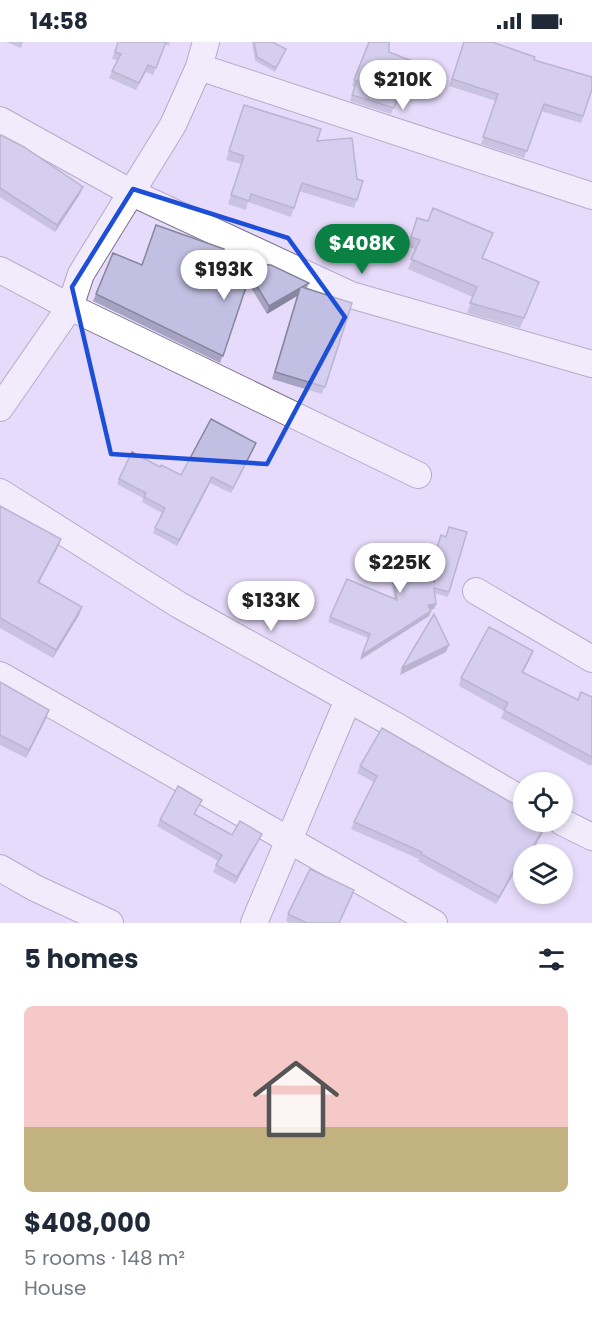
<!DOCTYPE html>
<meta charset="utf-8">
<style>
:root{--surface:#fff;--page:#f6f6f7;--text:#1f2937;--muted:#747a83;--accent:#0b8043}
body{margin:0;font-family:Poppins,sans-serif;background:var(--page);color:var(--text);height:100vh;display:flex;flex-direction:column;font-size:22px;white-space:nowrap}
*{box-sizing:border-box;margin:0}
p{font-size:20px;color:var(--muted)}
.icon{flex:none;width:33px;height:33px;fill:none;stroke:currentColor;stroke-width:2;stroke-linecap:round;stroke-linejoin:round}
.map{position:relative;height:881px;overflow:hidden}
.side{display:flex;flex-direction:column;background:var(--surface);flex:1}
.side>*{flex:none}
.controls{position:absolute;left:513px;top:730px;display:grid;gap:12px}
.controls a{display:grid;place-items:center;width:60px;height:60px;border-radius:50%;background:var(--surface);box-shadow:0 3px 9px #0003;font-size:30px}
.price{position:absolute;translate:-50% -51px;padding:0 14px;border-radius:21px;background:#fff;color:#222;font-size:20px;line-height:39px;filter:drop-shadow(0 2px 3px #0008)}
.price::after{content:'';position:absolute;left:50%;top:36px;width:18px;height:14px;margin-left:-9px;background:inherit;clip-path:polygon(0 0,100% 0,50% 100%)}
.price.on{background:var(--accent);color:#fff}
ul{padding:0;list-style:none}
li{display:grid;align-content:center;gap:12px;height:318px;padding:0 24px}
li span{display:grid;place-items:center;height:186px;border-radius:9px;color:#555}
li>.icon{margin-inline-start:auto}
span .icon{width:108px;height:108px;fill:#fffc;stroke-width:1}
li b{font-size:26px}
h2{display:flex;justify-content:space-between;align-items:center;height:72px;padding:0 24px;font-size:26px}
.status{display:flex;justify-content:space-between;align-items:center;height:42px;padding:0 30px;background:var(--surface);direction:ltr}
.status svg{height:16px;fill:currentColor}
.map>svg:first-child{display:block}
</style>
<div class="status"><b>14:58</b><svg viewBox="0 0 49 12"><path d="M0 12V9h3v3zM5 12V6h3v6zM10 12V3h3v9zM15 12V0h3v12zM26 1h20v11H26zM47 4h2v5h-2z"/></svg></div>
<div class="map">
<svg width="592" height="881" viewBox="0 0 592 881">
<rect width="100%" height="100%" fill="#e6dbfa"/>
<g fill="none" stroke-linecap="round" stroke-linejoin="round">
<defs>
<g id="minor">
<polyline points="199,25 592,154"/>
<polyline points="0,78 130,150 351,253 592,322"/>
<polyline points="0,228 70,265 418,433"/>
<polyline points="0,366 70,265 81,232 173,83 199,25 206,0"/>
<polyline points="0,450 179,563 393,682 524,759"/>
<polyline points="476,549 592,617"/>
<polyline points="0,633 434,881"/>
<polyline points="562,780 592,795"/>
<polyline points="0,826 35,846 110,881"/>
<polyline points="254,881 348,658"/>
</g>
</defs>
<use href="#minor" stroke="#7d728e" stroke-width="28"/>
<use href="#minor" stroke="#fff" stroke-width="26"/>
</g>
<g fill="#a6a4c2">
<polygon points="6,0 23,0 21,6"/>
<polygon points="118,0 170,0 169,4 165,2 153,33 146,30 136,48 109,36 117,18 112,17"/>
<polygon points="252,0 272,0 286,7 275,30 255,19"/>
<polygon points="369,0 389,10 412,19 391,72 350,59 355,45 352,44"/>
<polygon points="464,0 534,18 592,47 581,81 541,69 524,116 481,102 496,59 449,44"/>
<polygon points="241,71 317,99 357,137 363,139 354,166 299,149 291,175 248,160 246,168 228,162 241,122 226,118"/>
<polygon points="0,95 80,152 55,190 0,155"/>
<polygon points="417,176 489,201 483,216 539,240 520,286 467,271 473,255 408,227 416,208 407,204"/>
<polygon points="220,220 309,241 307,246 352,261 322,352 272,337 297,254 267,272 248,241 220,321 93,259 96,252 142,223"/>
<polygon points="256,401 231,451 210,441 177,504 153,491 162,471 142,460 143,456 117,442 119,437 160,425 181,433"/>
<polygon points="0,464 61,497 58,505 39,540 82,565 79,573 53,616 0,586"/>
<polygon points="439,498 449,550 448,555 435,551 436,562 434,567 430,568 431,569 429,574 360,618 368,596 328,580 347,537 394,556 390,529 392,524 434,540 438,523 432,521"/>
<polygon points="533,609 530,617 523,630 578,658 592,655 592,722 591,724 501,676 504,669 459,644 461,636"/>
<polygon points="0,640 49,668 46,677 26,716 0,703"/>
<polygon points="360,724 519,765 547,780 546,785 524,813 524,824 523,825 519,822 496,862 418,819 419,817 351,787 374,740 357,731"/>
<polygon points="202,758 195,772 232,793 259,798 235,842 213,830 218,819 157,784 160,778"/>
<polygon points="352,855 339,881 290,881 286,879 288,872"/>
</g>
<g fill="#87869e">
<polygon points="83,145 80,152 55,190 57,183"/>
<polygon points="300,246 297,254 267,272 269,264"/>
<polygon points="256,401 254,406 231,451 233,446"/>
<polygon points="212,435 210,441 177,504 179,498"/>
<polygon points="61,497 58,505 35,548 38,540"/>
<polygon points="436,562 434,567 426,568 428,563"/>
<polygon points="82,565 79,573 53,616 56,608"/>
<polygon points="431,569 429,574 360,618 362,613"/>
<polygon points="449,603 446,610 400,633 402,626"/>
<polygon points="533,609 530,617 519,637 522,630"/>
<polygon points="49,668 46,677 26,716 29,708"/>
<polygon points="547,780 546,785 530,813 528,813"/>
<polygon points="262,792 259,798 235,842 237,835"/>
<polygon points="521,816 519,822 496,862 499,855"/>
</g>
<g fill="#c1bfe2" stroke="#87869e" stroke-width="1.5">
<polygon points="118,0 166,0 156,26 148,23 139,41 112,29 121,12 115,10"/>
<polygon points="254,0 272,0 286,7 276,26 257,15"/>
<polygon points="369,0 389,0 389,10 412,19 394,66 352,53 357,39 354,38"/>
<polygon points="464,0 492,0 535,15 534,18 592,35 592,47 583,74 544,62 527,109 483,95 498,52 452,37"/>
<polygon points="244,63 321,87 317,99 352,96 357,137 363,139 357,158 302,141 294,166 251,152 249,159 231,153 244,114 229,109"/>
<polygon points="1,93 24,105 83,145 57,183 0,146 0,95"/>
<polygon points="433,166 493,191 482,216 539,240 524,276 470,261 477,245 411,217 420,198 411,195 417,176 428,179"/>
<polygon points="156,183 224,207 220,220 271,223 309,241 302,245 352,261 325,345 275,330 300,246 269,264 250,233 223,314 96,252 113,211 142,223"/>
<polygon points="211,377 256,401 233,446 212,435 179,498 155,486 165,466 144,455 146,451 119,437 132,410 160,425 161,423 181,433"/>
<polygon points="0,464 61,497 38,540 82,565 56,608 0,576"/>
<polygon points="449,485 467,490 449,550 434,546 436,562 428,563 431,569 362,613 370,592 330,575 347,537 397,558 392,524 431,517 434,541 440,518 434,516 441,493 446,495"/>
<polygon points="434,572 449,603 402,626"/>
<polygon points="489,585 533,609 522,630 578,658 581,650 592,655 592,715 504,668 508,661 461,636"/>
<polygon points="0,640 49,668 29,708 0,693"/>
<polygon points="382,686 519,765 524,766 524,780 547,780 528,813 524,813 524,817 521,816 499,855 421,812 422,810 354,780 377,734 360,724"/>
<polygon points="178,744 202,758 194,772 232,793 240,779 262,792 237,835 216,823 222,813 160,778"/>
<polygon points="310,827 354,848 339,881 307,881 288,872"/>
</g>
<path d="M0 0H592V881H0ZM 133,147 L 288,196 L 345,275 L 267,422 L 111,412 L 72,245 Z" fill="#e6dbfa" fill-opacity=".55" fill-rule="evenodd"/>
<path fill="none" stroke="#1d4ed8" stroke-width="4.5" stroke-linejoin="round" d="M 133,147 L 288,196 L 345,275 L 267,422 L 111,412 L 72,245 Z"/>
</svg>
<div class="controls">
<a><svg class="icon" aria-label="locate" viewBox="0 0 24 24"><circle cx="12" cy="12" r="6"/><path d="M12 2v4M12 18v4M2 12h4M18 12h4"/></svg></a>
<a><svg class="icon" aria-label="layers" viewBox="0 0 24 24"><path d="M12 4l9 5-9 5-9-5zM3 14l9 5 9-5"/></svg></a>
</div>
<b class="price" style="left:403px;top:69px">$210K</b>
<b class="price on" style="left:362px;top:233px">$408K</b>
<b class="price" style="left:224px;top:259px">$193K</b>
<b class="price" style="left:400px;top:552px">$225K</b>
<b class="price" style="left:271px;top:590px">$133K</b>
</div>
<section class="side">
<h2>5 homes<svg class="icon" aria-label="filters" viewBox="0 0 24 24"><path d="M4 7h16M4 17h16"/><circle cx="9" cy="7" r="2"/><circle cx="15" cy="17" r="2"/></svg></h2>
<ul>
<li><span style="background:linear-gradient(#f6c9c9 65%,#c2b280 0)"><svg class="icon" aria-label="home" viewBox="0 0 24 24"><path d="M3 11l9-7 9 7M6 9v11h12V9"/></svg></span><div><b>$408,000</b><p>5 rooms · 148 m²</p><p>House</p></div></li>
</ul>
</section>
